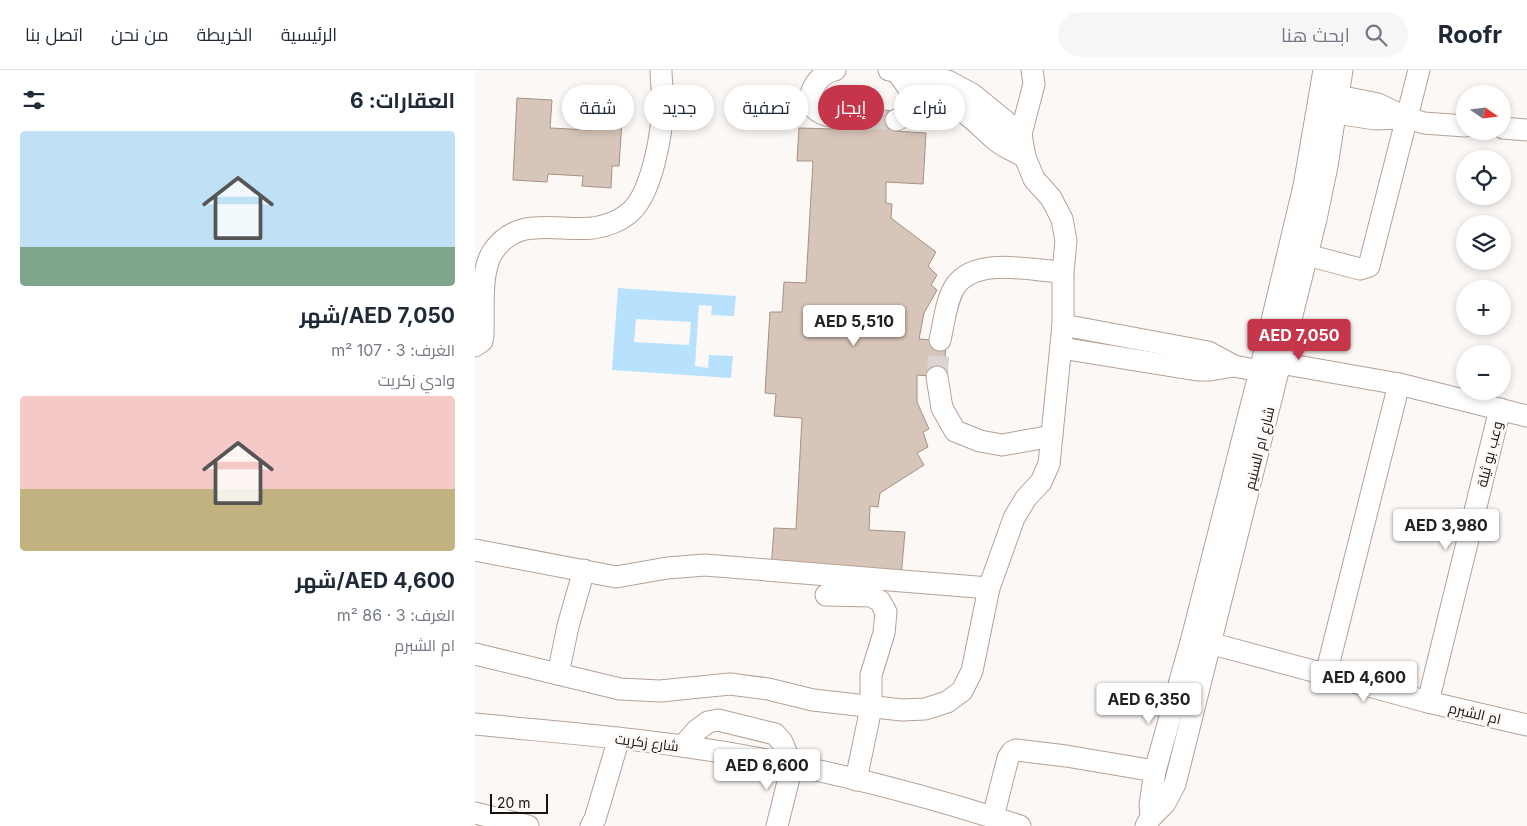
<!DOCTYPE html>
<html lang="ar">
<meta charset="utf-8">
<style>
:root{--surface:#fff;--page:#f6f6f7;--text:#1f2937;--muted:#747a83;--line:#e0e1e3;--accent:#c6364a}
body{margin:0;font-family:Inter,Cairo,sans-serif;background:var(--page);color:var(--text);direction:rtl;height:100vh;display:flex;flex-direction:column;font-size:19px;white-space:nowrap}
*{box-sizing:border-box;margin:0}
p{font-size:16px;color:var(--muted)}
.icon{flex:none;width:28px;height:28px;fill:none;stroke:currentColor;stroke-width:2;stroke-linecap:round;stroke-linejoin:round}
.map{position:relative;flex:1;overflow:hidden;direction:ltr}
.panel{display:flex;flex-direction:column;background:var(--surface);width:475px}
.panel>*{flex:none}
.top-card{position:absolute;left:15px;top:15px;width:475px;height:45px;direction:rtl;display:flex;gap:10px}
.needle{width:32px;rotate:104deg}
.tools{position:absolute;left:981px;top:15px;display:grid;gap:10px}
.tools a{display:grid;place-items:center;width:55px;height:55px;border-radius:50%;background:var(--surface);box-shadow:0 2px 8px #0003;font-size:25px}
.scale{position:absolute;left:15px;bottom:12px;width:58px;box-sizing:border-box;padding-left:5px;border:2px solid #18110d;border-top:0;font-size:14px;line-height:18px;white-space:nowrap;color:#18110d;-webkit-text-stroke:4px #fcf8f6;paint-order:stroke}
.price{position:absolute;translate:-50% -42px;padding:0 11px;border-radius:5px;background:#fff;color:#222;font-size:16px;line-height:32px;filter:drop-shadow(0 1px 2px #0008)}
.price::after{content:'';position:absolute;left:50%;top:30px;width:15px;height:11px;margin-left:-8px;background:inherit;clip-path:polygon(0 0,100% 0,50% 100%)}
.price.active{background:var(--accent);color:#fff}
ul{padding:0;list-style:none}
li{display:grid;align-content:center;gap:10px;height:265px;padding:0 20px}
li span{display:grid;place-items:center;height:155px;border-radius:5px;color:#555}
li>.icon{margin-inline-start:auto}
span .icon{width:90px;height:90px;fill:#fffc;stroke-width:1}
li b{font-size:21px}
h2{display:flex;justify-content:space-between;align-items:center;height:60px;padding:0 20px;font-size:21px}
.tag{padding:0 18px;border-radius:22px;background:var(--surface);box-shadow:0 2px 8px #0003;font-size:18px;line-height:45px}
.tag.active{background:var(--accent);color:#fff}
header{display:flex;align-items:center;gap:30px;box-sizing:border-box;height:70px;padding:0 25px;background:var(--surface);border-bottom:1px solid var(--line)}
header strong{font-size:24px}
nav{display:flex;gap:28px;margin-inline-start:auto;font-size:18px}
.search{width:350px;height:45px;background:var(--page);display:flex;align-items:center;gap:12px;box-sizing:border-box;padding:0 18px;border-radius:28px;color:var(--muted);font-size:19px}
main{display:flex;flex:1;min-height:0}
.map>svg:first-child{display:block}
</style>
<header>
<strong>Roofr</strong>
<div class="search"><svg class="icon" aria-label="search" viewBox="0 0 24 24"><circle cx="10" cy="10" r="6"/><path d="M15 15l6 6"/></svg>ابحث هنا</div>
<nav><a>الرئيسية</a><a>الخريطة</a><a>من نحن</a><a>اتصل بنا</a></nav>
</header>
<main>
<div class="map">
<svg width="1052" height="756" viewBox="0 0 1052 756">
<rect width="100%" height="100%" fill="#fcf8f6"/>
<path fill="#b8e1fe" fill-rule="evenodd" d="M 143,218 L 261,226 L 259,246 L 236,245 L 237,236 L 224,235 L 220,296 L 233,298 L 234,285 L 258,286 L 256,308 L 137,300 ZM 161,249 L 216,252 L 214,275 L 159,272 Z"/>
<g fill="#d8c5b9" stroke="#a39186">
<polygon points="42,28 77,30 75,58 116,60 117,33 148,35 144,96 137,96 136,118 107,116 108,106 73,104 72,112 38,110"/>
<polygon points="359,38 422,41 420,61 451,63 448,114 411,112 411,133 417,134 416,148 461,182 453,196 462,205 456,215 462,220 449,243 444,269 471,271 469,307 442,305 442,332 454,359 448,362 453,377 442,383 449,395 405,423 403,437 395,436 394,460 430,462 426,507 296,500 299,458 321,459 327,348 299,346 301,324 290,323 295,242 307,242 309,212 331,213 338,91 322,91 324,58 358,59"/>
</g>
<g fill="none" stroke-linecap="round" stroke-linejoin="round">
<g stroke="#dad5d3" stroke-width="21" stroke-dasharray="21 11" stroke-linecap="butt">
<polyline points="358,47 421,50"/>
<polyline points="462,307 465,270"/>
</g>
<defs>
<g id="minor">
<polyline points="414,0 473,11 497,24 546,64"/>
<path d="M 420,0 C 432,15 440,23 437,43"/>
<polyline points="863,26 903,34 932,48 949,53 990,56"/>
<polyline points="861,43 900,49 929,48"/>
<path d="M 358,47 C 351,45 342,43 338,36 C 330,21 347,2 360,0"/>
<path d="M 421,50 C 432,46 445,34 455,32 C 481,26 505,58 523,72 C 531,78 541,82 550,87"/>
<polyline points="1028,58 1052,60"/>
<polyline points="832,185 885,199 894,196 944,0"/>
<polyline points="588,255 733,282 759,296 785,301 805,293 924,314 1052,346"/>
<path d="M 465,270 C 469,253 471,229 481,215 C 502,186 558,201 588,202"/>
<path d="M 0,276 L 7,271 L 8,265 C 9,242 5,203 17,183 C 42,144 82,162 118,158 C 131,156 143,152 153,144 C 177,126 187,63 188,34 C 188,23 186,11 186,0"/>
<polyline points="586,278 722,300 735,300 759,296"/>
<polyline points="462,307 467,338 480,361 505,371 527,375 577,366"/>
<polyline points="0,480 141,507 192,498 230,495 514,518"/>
<polyline points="351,525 396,526 405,531 411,542 409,563 396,605 396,638 381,710"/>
<polyline points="723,570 953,632 1052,655"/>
<polyline points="0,584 145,619 185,621 255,614 293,619 338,630 427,640 450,639 472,632 487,621 497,601 514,518 539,448 551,428 566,412 574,394 588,255 588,202 591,171 587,149 576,128 559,109 550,87 546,64 559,14 557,0"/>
<polyline points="83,604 93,556 109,500"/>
<polyline points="851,604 924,314"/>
<polyline points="953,632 1025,339"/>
<path d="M 0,654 C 69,661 138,666 207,676 C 321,692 435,720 545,756"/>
<polyline points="208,676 221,661 233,652 243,650 300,664 307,672 317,696 302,756"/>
<polyline points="0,743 53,756"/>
<polyline points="518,747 533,688 537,682 541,680 591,686 680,701"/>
<polyline points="676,747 675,735 680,701 717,568 785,301 829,116 849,0"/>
<polyline points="116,756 120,749 144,668"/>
<polyline points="671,756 676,747 690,733 700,714 841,149 852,96 867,0"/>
</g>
</defs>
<use href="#minor" stroke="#b4a296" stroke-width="23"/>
<use href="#minor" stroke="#fff" stroke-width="21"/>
</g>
<g text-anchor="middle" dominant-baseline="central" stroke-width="5" stroke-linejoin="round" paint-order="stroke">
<g font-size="14" fill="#18110d" stroke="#fcf8f6">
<text transform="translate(784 378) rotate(-76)">شارع ام السنيم</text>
<text transform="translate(1014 384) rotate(-76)">وعب بو ثيلة</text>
<text transform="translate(1000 643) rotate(13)">ام الشبرم</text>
<text transform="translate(172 672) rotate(7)">شارع زكريت</text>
</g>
</g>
</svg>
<div class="tools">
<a><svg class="needle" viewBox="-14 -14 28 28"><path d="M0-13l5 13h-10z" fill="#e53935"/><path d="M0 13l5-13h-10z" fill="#747a83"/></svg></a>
<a><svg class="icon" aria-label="locate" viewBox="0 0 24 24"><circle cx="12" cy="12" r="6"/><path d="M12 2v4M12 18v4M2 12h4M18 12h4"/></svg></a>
<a><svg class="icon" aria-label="layers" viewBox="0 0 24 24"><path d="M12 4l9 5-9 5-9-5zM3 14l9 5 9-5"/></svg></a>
<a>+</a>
<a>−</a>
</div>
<div class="scale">20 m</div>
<b class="price" style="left:379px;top:277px">AED 5,510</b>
<b class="price active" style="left:824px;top:291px">AED 7,050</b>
<b class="price" style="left:971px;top:481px">AED 3,980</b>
<b class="price" style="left:889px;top:633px">AED 4,600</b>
<b class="price" style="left:674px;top:655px">AED 6,350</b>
<b class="price" style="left:292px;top:721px">AED 6,600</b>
<div class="top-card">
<a class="tag">شراء</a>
<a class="tag active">إيجار</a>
<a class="tag">تصفية</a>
<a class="tag">جديد</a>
<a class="tag">شقة</a>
</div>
</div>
<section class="panel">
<h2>العقارات: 6<svg class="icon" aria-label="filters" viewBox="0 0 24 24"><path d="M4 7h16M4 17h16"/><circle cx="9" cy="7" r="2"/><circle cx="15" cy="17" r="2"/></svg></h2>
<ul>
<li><span style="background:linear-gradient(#bfe0f5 75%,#7fa58c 0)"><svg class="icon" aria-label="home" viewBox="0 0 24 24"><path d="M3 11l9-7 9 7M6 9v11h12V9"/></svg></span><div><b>AED 7,050/شهر</b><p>الغرف: 3 · 107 m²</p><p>وادي زكريت</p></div></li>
<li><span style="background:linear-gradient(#f6c9c9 60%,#c2b280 0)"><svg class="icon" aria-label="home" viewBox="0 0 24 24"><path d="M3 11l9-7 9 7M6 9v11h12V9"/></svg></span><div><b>AED 4,600/شهر</b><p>الغرف: 3 · 86 m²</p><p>ام الشبرم</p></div></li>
</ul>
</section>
</main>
